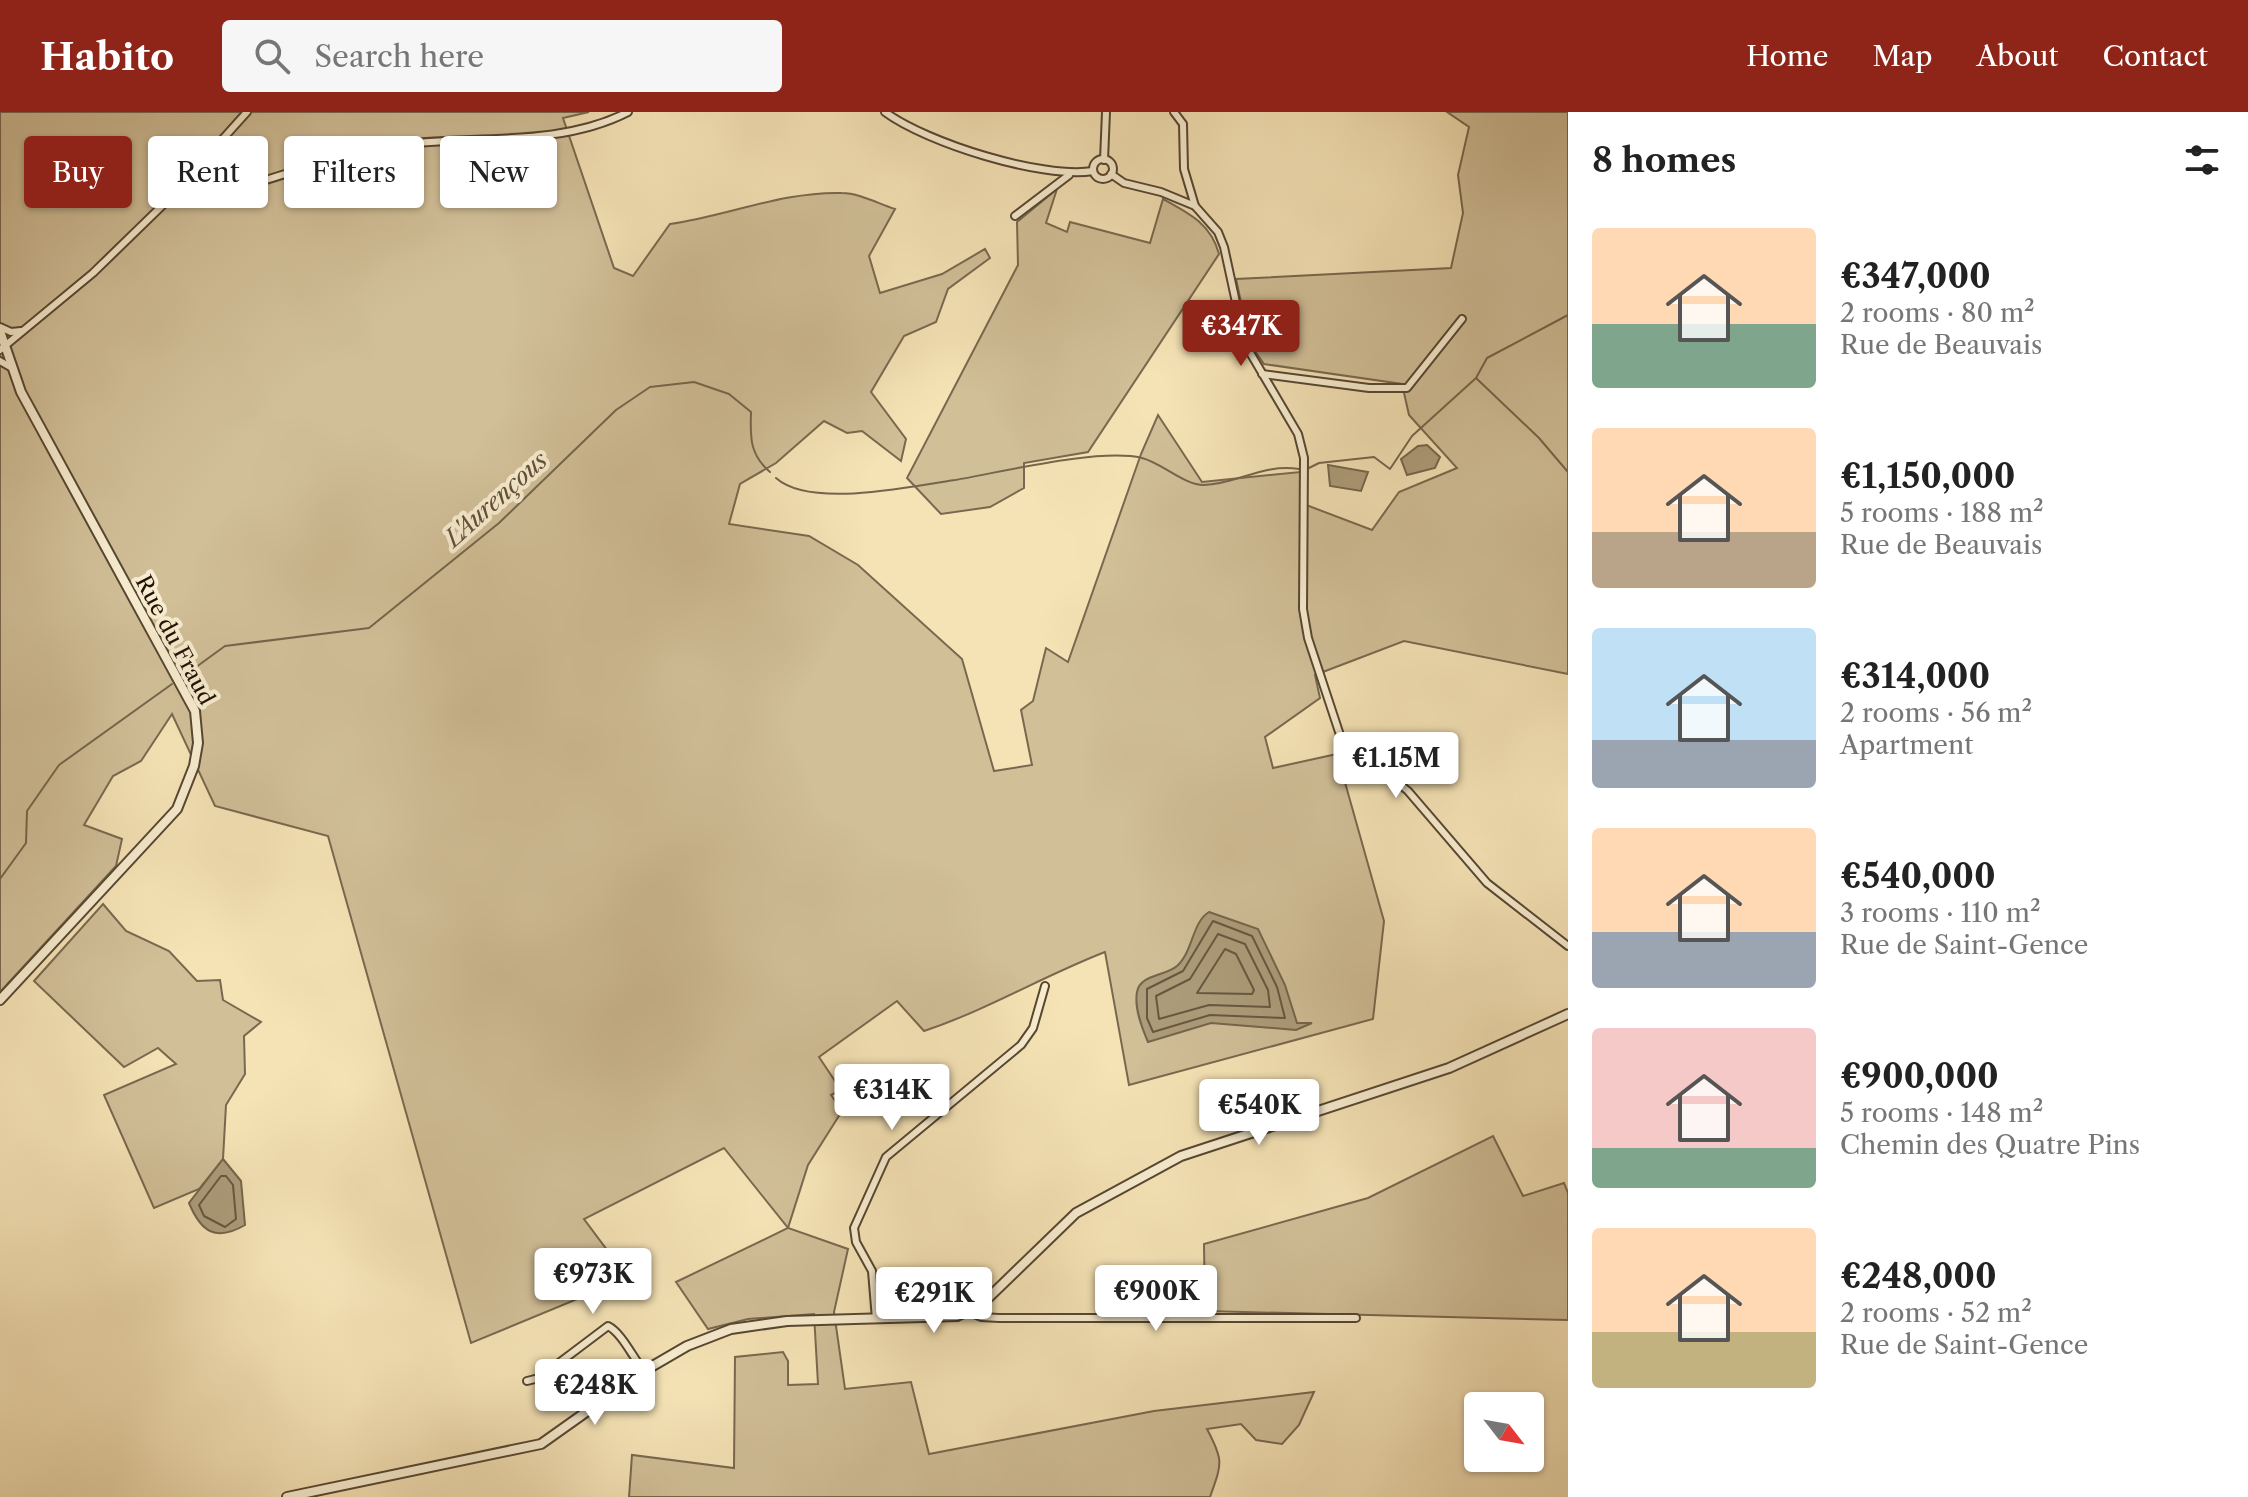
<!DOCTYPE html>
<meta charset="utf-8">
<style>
:root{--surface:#fff;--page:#f6f6f6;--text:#222;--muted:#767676;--accent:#8f2418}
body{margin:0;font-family:"Libre Caslon Text",serif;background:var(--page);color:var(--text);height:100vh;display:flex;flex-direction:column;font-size:30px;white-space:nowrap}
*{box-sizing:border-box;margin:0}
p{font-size:26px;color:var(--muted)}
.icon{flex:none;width:44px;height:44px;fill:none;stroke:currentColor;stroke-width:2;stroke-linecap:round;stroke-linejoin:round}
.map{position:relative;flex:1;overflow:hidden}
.side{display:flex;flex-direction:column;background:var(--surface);width:680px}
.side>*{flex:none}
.top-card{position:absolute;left:24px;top:24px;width:760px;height:72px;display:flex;gap:16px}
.needle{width:52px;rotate:121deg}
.controls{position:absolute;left:1464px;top:1280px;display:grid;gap:16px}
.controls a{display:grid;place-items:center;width:80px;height:80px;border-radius:8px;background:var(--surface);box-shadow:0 2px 6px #0004;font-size:40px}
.price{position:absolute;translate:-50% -68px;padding:0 18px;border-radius:8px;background:#fff;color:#222;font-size:26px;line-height:52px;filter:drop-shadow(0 2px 4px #0008)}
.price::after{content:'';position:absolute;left:50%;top:48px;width:24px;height:18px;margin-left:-12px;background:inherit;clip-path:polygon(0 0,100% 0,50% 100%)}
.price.active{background:var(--accent);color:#fff}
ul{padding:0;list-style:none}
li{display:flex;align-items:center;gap:24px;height:200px;padding:0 24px}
li span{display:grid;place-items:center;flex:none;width:224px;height:160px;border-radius:8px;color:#555}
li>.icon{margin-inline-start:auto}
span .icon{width:96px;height:96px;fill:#fffc;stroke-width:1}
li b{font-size:34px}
h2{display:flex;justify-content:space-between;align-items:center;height:96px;padding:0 24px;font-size:34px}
.tag{padding:0 28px;border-radius:8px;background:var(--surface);box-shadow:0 2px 6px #0004;font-size:28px;line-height:72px}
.tag.active{background:var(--accent);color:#fff}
header{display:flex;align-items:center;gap:48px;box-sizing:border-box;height:112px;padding:0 40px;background:var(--accent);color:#fff}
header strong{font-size:38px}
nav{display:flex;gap:44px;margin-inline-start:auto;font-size:28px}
.search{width:560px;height:72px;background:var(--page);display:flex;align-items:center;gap:20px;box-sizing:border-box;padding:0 28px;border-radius:8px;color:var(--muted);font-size:30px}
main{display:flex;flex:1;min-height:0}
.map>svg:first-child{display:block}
</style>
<header>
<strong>Habito</strong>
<div class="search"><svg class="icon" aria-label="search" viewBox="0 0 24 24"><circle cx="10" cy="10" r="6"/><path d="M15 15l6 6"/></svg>Search here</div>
<nav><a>Home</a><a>Map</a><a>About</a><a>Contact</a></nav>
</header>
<main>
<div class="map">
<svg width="1568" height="1385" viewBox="0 0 1568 1385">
<rect width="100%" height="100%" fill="#f5e3b6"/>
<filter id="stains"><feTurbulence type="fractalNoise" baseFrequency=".0025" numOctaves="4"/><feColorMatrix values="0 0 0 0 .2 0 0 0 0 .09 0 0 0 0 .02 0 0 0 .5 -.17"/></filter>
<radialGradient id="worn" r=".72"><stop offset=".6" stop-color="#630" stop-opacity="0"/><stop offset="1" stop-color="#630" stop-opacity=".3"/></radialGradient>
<g fill="#d1bf98" stroke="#79684f" stroke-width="2">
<path d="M 0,0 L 589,0 L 563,6 L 614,156 L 633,164 L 670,112 C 727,104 784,79 842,81 C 859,81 879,92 895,97 L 869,144 L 880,181 L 942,162 L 985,137 L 990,146 L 948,177 L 936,210 L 904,224 L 871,280 L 906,327 L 901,349 L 862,319 L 847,321 L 824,309 L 776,351 L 740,372 L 729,412 L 809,424 L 858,453 L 962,547 L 994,659 L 1032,653 L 1021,598 L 1033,589 L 1046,536 L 1068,550 L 1141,342 L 1158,303 L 1202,370 L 1300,360 L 1301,391 L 1372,418 L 1399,380 L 1457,356 L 1409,303 L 1402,272 L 1264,252 L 1250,232 L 1236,167 L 1451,156 L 1463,101 L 1458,63 L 1469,15 L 1447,0 L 1568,0 L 1568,562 L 1404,529 L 1315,563 L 1320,586 L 1265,625 L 1273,656 L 1337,642 L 1384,809 L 1373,907 L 1129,973 L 1105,840 C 1043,864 987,898 924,919 L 897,889 L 819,945 L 841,978 L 831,983 L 842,999 L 808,1053 L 788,1116 L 848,1137 L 834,1200 L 845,1277 L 911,1270 L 929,1342 L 1154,1299 L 1314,1280 L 1299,1313 L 1282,1332 L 1256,1328 L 1241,1312 L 1207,1317 C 1224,1349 1222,1351 1210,1385 L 629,1385 L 632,1343 L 734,1356 L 735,1245 L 783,1240 L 788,1249 L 788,1273 L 818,1272 L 814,1202 L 748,1207 L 708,1217 L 676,1170 L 788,1116 L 724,1036 L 584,1107 L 628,1166 L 471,1231 L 328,724 L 215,694 L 172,602 L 141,649 L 113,664 L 84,713 L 122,727 L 116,754 L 0,880 Z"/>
<path d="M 1057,77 L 1046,111 L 1067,120 L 1070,110 L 1150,131 L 1163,87 C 1189,101 1211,112 1219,142 L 1088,340 L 1024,351 L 1024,376 L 990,395 L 941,402 L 907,366 L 1018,153 L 1017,110 Z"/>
<polygon points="103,792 126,819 169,839 197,869 220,868 223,888 261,910 244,924 245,962 226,993 223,1047 199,1077 154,1096 104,983 176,952 158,936 124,955 34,869"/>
<polygon points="1493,1024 1523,1084 1564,1071 1568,1081 1568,1208 1205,1199 1204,1132 1368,1086"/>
</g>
<g fill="#ad9c7a" stroke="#75654c" stroke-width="2">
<polygon points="1427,333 1440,345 1435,356 1407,363 1401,347 1418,334"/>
<polygon points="1328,353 1368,360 1361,379 1330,374"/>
<path d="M 1209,800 L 1258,817 L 1285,873 L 1297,911 L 1312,911 L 1296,918 L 1211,911 L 1148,930 C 1142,916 1134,896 1137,880 C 1140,862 1166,864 1177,854 C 1193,840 1192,810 1209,800 Z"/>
<path d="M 223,1047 L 241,1069 L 245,1113 C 216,1130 201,1120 189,1091 Z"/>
</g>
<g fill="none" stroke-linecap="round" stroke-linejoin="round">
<g stroke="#675740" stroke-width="2">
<polygon points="1213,809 1252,824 1277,875 1285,906 1210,903 1153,920 1147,906 1147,877 1183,859"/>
<polygon points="1218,822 1245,832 1268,878 1270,895 1209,893 1159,907 1156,884 1190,867"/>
<polygon points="1225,837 1236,842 1254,878 1252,882 1197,881"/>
<polygon points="221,1064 226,1064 233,1073 236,1107 225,1115 204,1104 199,1093"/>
</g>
<g stroke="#75654c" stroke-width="2">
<polyline points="1476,266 1487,246 1568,203"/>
<polyline points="1309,356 1319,351 1374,345 1390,357 1412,324 1476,266 1539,326 1568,360"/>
<path d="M 776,366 C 811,397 911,374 955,368 C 1002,360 1099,336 1142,346 C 1162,351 1184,373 1204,373 C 1237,372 1264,351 1299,357"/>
<path d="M 192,558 L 225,534 L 369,516 L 499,411 L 616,298 L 650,275 L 694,270 L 729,282 L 751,300 C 750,326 750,343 770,360"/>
<polyline points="0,767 26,731 27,699 59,653 172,572"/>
</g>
<defs>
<g id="minor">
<path d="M 885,0 C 927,31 1042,67 1093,59"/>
<polyline points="1174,0 1183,12 1184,57 1195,94"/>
<circle cx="1103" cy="57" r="10"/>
<polyline points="1104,48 1106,0"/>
<polyline points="1111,62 1124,71 1161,80 1195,94 1218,120 1224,135 1245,232 1298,322 1304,346 1303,497 1308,526 1340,623 1408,679 1487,771 1568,834"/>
<path d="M 167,89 C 189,85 212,83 234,77 C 283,65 331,44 381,35 C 462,21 554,38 628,0"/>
<polyline points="1015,104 1069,63"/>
<polyline points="0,215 11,220 21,219"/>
<polyline points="0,238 93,161 167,89 247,0"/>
<polyline points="0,249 12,256"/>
<polyline points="1262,262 1369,276 1407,276 1462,207"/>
<polyline points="969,1200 981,1205 999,1206 1356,1206"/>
<polyline points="876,1207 872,1159 856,1130 854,1116 886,1045 1021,933 1033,916 1045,874"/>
<path d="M 527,1269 L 539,1266 L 608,1214 C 622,1221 633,1246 644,1259"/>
</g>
<g id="tertiary">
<polyline points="0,219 21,280 195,599 198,631 194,654 177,697 0,888"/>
<polyline points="287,1385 541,1332 644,1259 687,1234 731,1217 787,1209 957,1204 982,1192 1076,1101 1181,1044 1449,956 1568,902"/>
</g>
</defs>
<use href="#minor" stroke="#564632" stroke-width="10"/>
<use href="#tertiary" stroke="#564632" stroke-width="12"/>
<use href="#minor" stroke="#f8edd0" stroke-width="6"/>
<use href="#tertiary" stroke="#f8edd0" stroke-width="8"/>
</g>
<g text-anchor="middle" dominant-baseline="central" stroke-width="8" stroke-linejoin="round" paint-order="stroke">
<g font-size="22" fill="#211206" stroke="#f8edd0">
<text transform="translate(175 528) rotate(62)">Rue du Fraud</text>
</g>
<g font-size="24" font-style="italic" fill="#60503a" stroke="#f8edd0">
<text transform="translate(496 387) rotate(-42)">L'Aurençous</text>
</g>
</g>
<rect width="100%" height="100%" filter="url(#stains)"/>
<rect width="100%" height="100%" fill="url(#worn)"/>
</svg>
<div class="controls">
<a><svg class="needle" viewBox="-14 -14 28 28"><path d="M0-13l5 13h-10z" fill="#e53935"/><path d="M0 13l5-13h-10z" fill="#767676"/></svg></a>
</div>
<b class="price active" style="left:1241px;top:256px">€347K</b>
<b class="price" style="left:1396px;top:688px">€1.15M</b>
<b class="price" style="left:892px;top:1020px">€314K</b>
<b class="price" style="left:1259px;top:1035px">€540K</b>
<b class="price" style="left:593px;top:1204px">€973K</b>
<b class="price" style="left:1156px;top:1221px">€900K</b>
<b class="price" style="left:934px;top:1223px">€291K</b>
<b class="price" style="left:595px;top:1315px">€248K</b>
<div class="top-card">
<a class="tag active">Buy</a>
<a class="tag">Rent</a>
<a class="tag">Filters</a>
<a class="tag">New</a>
</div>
</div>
<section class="side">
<h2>8 homes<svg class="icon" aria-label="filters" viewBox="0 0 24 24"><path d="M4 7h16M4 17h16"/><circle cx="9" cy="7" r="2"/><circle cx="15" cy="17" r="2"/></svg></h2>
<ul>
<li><span style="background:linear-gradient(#ffd9b3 60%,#7fa58c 0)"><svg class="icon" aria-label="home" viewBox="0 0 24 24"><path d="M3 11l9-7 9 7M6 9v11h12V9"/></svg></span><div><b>€347,000</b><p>2 rooms · 80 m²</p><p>Rue de Beauvais</p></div></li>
<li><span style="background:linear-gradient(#ffd9b3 65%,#b9a48a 0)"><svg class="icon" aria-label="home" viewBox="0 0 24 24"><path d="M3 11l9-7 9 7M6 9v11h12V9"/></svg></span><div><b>€1,150,000</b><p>5 rooms · 188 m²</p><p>Rue de Beauvais</p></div></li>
<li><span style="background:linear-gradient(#bfe0f5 70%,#9aa5b1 0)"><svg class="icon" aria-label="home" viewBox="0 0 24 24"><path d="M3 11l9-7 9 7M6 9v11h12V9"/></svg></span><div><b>€314,000</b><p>2 rooms · 56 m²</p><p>Apartment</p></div></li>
<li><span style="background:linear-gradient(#ffd9b3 65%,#9aa5b1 0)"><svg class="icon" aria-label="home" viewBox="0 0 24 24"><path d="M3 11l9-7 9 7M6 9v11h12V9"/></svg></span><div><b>€540,000</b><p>3 rooms · 110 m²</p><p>Rue de Saint-Gence</p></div></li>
<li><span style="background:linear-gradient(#f6c9c9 75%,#7fa58c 0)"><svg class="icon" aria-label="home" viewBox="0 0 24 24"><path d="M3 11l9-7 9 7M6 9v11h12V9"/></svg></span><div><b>€900,000</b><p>5 rooms · 148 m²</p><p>Chemin des Quatre Pins</p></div></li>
<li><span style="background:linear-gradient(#ffd9b3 65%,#c2b280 0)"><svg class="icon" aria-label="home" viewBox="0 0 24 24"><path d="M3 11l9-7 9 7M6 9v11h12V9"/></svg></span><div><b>€248,000</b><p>2 rooms · 52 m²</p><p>Rue de Saint-Gence</p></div></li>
</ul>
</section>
</main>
